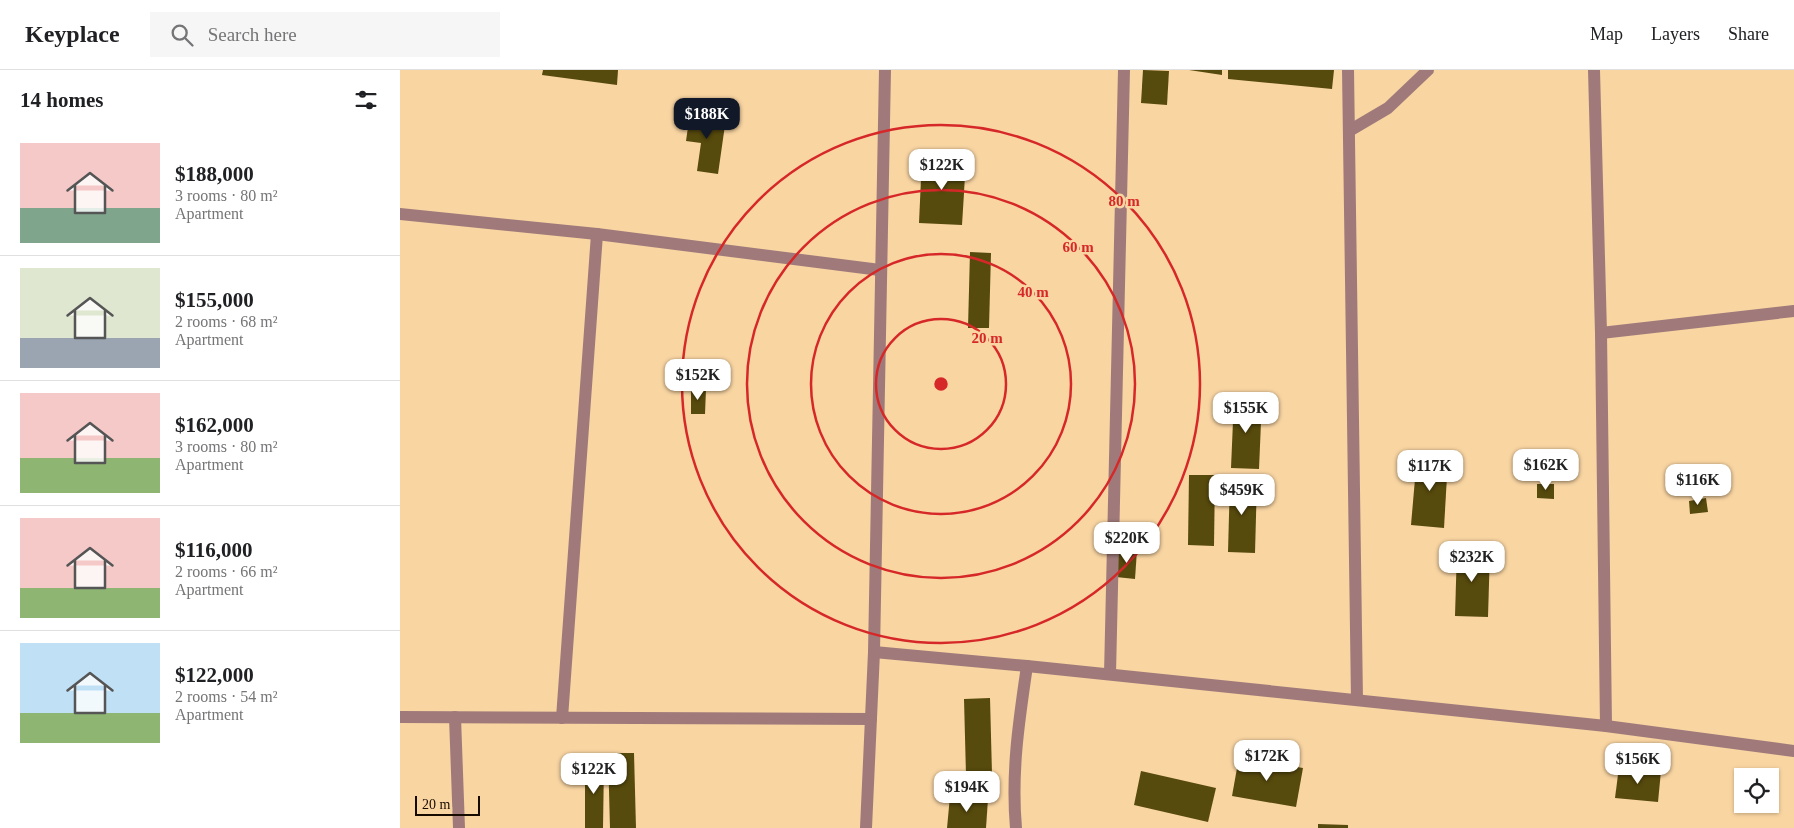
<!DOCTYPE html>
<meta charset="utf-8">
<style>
:root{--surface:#fff;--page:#f6f6f6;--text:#202124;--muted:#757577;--line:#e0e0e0;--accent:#111827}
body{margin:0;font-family:Georgia,serif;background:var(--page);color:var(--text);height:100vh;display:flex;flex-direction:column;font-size:19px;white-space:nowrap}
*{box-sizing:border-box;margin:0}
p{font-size:16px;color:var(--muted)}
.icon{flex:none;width:28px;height:28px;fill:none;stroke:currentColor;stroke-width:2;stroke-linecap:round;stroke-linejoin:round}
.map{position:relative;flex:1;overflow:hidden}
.side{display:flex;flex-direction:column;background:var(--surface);width:400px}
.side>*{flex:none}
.fabs{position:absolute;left:1334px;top:698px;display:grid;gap:10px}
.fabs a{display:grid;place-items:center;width:45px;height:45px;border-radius:0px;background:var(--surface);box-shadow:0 1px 4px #0004;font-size:25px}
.scale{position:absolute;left:15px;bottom:12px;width:65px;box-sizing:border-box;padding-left:5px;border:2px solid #170b00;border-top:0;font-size:14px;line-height:18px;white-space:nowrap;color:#170b00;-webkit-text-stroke:4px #f9d5a2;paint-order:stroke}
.price{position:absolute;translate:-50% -42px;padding:0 11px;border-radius:10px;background:#fff;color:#222;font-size:16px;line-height:32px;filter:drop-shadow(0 1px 2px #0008)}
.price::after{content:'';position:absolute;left:50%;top:30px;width:15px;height:11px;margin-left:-8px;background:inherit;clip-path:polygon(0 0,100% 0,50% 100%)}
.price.on{background:var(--accent);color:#fff}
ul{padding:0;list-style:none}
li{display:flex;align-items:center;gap:15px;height:125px;padding:0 20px}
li+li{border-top:1px solid var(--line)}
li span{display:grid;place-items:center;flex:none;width:140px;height:100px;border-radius:0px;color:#555}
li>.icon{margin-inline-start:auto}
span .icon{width:60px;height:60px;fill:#fffc;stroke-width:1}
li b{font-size:21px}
h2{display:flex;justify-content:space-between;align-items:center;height:60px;padding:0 20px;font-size:21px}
header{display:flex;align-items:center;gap:30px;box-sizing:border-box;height:70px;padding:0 25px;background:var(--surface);border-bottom:1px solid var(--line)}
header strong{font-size:24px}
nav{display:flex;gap:28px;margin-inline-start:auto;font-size:18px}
.search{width:350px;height:45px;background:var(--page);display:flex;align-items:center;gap:12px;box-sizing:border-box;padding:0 18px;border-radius:0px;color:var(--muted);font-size:19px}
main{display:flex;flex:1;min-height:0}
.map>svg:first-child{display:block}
</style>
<header>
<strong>Keyplace</strong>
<div class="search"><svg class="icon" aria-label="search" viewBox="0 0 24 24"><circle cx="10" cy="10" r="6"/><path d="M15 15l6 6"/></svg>Search here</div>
<nav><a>Map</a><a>Layers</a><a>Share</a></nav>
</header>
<main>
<section class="side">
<h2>14 homes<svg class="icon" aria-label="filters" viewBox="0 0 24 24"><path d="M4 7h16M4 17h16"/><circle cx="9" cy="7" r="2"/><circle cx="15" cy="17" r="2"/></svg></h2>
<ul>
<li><span style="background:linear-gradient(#f6c9c9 65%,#7fa58c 0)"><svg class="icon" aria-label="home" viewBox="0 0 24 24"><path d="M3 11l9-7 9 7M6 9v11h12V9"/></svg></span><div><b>$188,000</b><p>3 rooms · 80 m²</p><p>Apartment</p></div></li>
<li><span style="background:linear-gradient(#dfe7d0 70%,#9aa5b1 0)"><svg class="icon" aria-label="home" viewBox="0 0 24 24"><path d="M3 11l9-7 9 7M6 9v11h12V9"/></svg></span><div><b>$155,000</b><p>2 rooms · 68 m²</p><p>Apartment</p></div></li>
<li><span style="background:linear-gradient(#f6c9c9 65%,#8fb573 0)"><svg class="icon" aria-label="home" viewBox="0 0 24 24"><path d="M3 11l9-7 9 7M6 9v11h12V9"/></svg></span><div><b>$162,000</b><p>3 rooms · 80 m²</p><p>Apartment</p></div></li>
<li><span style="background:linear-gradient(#f6c9c9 70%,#8fb573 0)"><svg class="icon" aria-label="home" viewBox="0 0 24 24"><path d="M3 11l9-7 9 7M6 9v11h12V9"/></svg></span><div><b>$116,000</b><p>2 rooms · 66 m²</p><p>Apartment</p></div></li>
<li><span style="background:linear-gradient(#bfe0f5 70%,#8fb573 0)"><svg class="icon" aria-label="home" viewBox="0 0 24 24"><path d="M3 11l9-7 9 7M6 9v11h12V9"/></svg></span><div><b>$122,000</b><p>2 rooms · 54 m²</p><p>Apartment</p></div></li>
</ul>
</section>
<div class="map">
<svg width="1394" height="758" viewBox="0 0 1394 758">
<rect width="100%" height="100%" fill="#f9d5a2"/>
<g fill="#574a0d">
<polygon points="143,0 218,0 217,15 142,5"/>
<polygon points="743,0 769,1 767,35 741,33"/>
<polygon points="789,0 822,0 822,5"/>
<polygon points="828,0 934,0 932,19 828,9"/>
<polygon points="290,43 326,48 318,104 297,101 301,73 286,71"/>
<polygon points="522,87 566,90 562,155 519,153"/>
<polygon points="570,182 591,183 589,258 568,258"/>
<polygon points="291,319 306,319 305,344 291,344"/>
<polygon points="834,328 862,329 859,399 831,398"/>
<polygon points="1017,386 1048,389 1044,458 1011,455"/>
<polygon points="789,405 815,405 814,476 788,475"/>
<polygon points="830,409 857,410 855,483 828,482"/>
<polygon points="1137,414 1154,414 1154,429 1137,428"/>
<polygon points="1306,428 1308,442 1290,444 1289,431"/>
<polygon points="719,478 737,480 735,509 716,507"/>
<polygon points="1057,479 1090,480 1088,547 1055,546"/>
<polygon points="590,628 592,704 566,705 564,629"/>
<polygon points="208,683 234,683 236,758 210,758"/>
<polygon points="839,687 903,698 896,737 832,726"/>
<polygon points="185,693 204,693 203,758 185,758"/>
<polygon points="1219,697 1261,701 1258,732 1215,728"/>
<polygon points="741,701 816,718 808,752 734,735"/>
<polygon points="550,726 588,729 586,758 547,758"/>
<polygon points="918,754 948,755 948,758 918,758"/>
</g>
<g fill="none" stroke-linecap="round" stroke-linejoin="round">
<g stroke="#a07a7b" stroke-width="12">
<polyline points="948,0 957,630"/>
<polyline points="1194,0 1201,263 1206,656"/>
<polyline points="949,61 988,38 1028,0"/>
<polyline points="0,144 197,164 480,200"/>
<polyline points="1201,263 1394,241"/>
<polyline points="474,582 627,596 1206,656 1394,681"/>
<polyline points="710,604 724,0"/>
<polyline points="0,647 471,649"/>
<polyline points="55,647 59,758"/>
<polyline points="162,648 197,164"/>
<polyline points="466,758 474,582 485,0"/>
<path d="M 616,758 C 611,703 619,650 627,596"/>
</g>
</g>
<g fill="none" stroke="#d62828" stroke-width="2.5">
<circle cx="541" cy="314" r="65"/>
<circle cx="541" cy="314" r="130"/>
<circle cx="541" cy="314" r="194"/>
<circle cx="541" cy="314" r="259"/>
</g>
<circle cx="541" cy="314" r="8" fill="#d62828" stroke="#f9d5a2" stroke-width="2.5"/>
<g font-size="15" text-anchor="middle" font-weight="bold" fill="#d62828" stroke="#f9d5a2" stroke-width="5" stroke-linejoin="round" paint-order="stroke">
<text x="724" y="136">80 m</text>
<text x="678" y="182">60 m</text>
<text x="633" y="227">40 m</text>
<text x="587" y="273">20 m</text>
</g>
</svg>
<div class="fabs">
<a><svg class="icon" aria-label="locate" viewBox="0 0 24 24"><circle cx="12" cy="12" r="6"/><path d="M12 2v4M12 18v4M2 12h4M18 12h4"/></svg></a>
</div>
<div class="scale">20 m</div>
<b class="price on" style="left:307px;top:70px">$188K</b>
<b class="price" style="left:542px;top:121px">$122K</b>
<b class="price" style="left:298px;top:331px">$152K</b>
<b class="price" style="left:846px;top:364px">$155K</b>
<b class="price" style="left:1146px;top:421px">$162K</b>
<b class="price" style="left:1030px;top:422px">$117K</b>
<b class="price" style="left:1298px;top:436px">$116K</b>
<b class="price" style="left:842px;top:446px">$459K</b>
<b class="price" style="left:727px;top:494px">$220K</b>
<b class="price" style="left:1072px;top:513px">$232K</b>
<b class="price" style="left:867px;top:712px">$172K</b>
<b class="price" style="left:1238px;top:715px">$156K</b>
<b class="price" style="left:194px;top:725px">$122K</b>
<b class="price" style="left:567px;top:743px">$194K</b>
</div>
</main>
